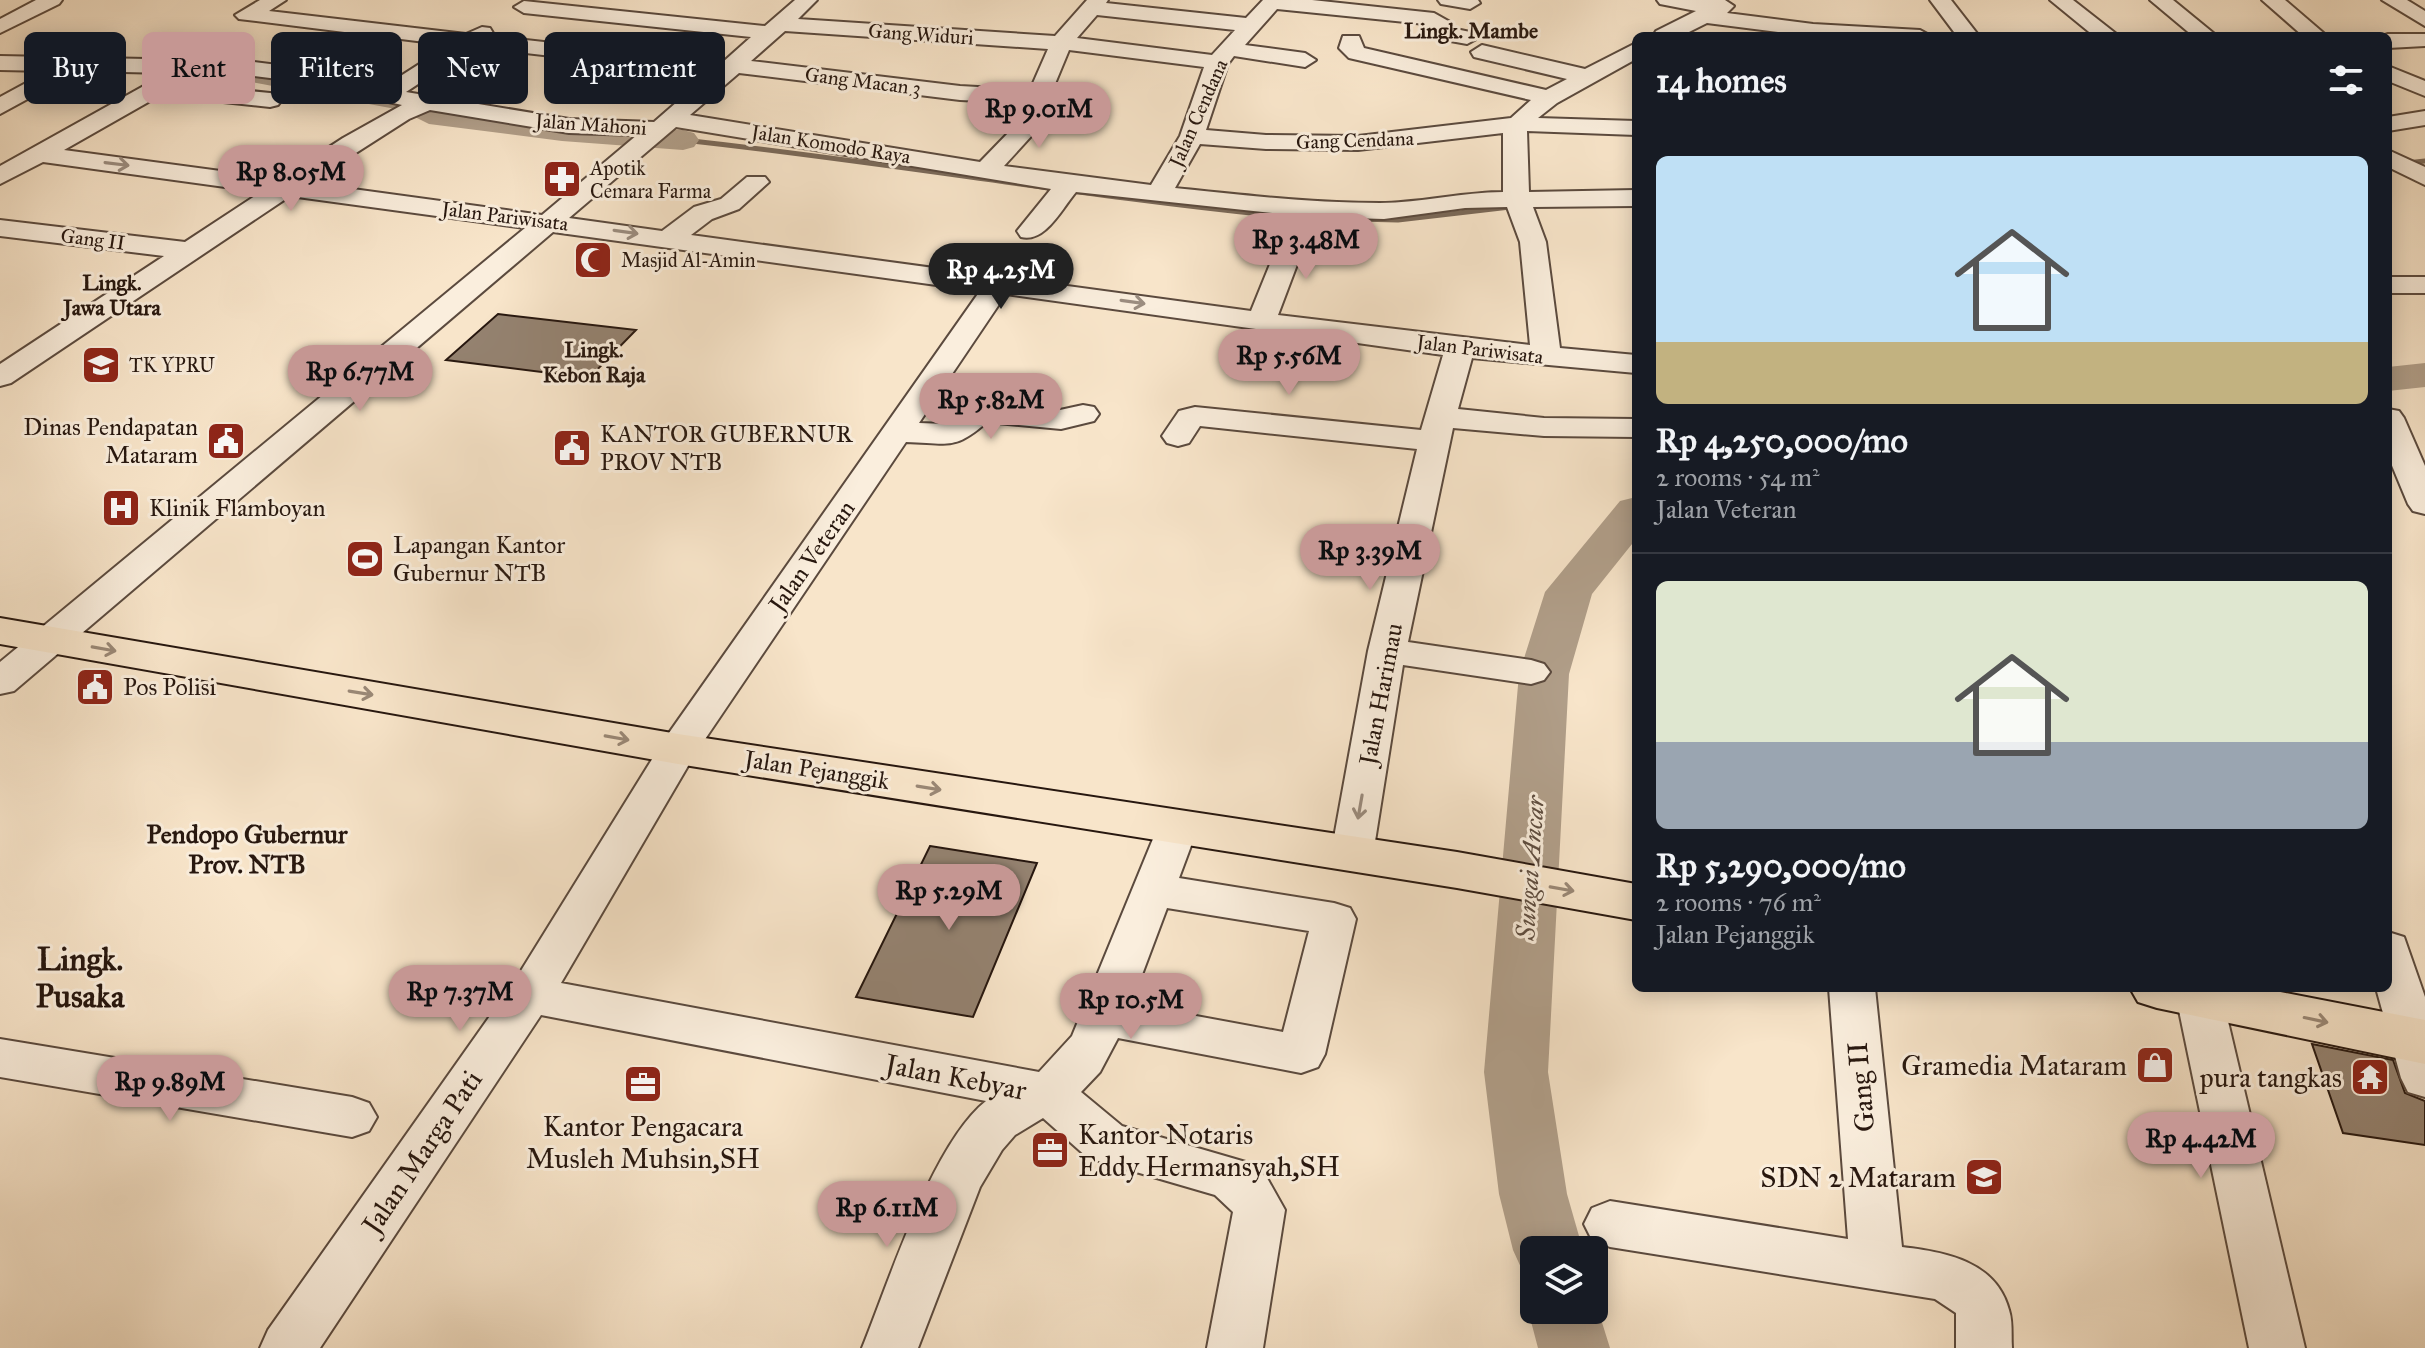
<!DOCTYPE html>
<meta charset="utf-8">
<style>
:root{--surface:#171b24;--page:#242831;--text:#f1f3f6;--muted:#9ea1a6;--line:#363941;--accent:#c59692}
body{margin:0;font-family:"IM FELL Great Primer",serif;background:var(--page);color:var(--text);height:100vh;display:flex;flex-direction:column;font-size:30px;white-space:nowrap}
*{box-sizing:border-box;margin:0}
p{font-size:26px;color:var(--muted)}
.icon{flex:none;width:44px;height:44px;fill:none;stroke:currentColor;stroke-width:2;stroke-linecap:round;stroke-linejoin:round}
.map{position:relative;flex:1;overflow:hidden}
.side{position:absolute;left:1632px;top:32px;width:760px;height:960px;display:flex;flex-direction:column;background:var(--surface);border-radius:12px;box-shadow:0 4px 20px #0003}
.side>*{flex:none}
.banner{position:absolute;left:24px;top:32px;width:760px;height:72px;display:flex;gap:16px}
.controls{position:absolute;left:1520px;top:1236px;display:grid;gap:16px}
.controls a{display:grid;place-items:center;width:88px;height:88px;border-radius:12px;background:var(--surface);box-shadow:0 4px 20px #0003;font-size:40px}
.price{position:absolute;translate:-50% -68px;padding:0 18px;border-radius:28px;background:var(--accent);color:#111;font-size:26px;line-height:52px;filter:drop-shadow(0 2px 4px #0008)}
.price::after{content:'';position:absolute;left:50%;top:48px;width:24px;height:18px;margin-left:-12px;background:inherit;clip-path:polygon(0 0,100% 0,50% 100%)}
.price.on{background:#222;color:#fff}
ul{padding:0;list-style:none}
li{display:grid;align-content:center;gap:16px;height:424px;padding:0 24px}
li+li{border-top:2px solid var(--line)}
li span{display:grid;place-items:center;height:248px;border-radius:12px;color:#555}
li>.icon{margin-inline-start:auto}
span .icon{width:144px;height:144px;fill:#fffc;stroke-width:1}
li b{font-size:34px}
h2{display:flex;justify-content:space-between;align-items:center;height:96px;padding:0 24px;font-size:34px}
.chip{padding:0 28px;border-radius:12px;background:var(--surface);box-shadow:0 4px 20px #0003;font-size:28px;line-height:72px}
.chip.on{background:var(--accent);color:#111}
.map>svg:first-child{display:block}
</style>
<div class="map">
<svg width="2425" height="1348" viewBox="0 0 2425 1348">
<rect width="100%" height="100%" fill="#f8e5ca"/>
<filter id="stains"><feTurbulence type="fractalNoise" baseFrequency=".0025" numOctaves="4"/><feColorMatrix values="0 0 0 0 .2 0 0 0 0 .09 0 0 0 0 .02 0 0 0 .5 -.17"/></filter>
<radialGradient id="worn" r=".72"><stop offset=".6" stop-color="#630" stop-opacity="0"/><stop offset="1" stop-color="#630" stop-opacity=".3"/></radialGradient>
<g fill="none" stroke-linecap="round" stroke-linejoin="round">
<g stroke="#7a6959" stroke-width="5">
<path d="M 683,140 C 886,162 1086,197 1289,217"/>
<polyline points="2388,165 2425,161"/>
<polyline points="1314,218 1398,220 1510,207"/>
</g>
<g fill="#b19f8a" fill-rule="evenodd">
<polygon points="213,61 252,64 410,94 437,107 562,123 683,130 694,133 699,140 694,147 683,150 562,141 429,124 401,110 252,82 203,76 198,70 203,64"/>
<polygon points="2425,363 2425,387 2388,391 2388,367"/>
<polygon points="1636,497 1636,539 1592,594 1569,674 1548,1072 1567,1194 1583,1250 1534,1250 1534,1275 1523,1272 1513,1250 1499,1194 1484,1072 1519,674 1545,592 1620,501"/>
<polygon points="1534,1297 1534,1310 1594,1310 1594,1297 1610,1348 1538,1348 1528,1310"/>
</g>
</g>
<g fill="#948270" stroke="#27170f" stroke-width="2">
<polygon points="498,314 636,330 589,378 446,360"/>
<polygon points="930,846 1037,863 973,1017 856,997"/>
<polygon points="2312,1044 2393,1060 2405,1093 2425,1101 2425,1145 2343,1133"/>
</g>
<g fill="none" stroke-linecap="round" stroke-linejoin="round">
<defs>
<g id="minor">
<polygon points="36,0 62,0 59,4 0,33 0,19"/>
<path d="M 260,0 L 286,0 L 269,11 L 466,34 L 482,27 L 490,28 L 493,33 L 490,36 L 723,62 L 751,37 L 524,13 L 514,7 L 524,1 L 765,26 L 795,0 L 817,0 L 798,19 L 1055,36 L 1087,0 L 1108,0 L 1106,3 L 1246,18 L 1263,0 L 1312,0 L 1434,13 L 1450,22 L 1446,27 L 1475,33 L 1478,38 L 1467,44 L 1423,36 L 1420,31 L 1425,24 L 1277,9 L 1245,45 L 1305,53 L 1316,60 L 1305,67 L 1234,56 L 1228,64 L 1206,130 L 1266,135 L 1358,136 L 1511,118 L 1531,100 L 1349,58 L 1339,48 L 1343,36 L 1359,36 L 1364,48 L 1546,90 L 1567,79 L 1474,57 L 1471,52 L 1482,45 L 1585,69 L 1636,43 L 1636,59 L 1557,103 L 1538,118 L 1636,121 L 1636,135 L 1527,131 L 1529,192 L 1636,190 L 1636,206 L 1533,207 L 1546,242 L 1560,348 L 1636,355 L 1636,373 L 1472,358 L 1458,409 L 1544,418 L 1636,419 L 1636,437 L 1544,436 L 1453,428 L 1408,642 L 1531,660 L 1544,664 L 1550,672 L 1544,680 L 1531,684 L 1403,665 L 1373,854 L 1367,865 L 1352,869 L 1337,865 L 1331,854 L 1368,651 L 1417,449 L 1200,426 L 1189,443 L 1178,446 L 1167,443 L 1162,436 L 1179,411 L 1195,407 L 1421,430 L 1443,355 L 1006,294 L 919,423 L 946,424 L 969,405 L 980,403 L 1060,410 L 1083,405 L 1094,407 L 1099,414 L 1094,421 L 1061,429 L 987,422 C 954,451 948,443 906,442 L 695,754 L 561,983 L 1039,1072 L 1072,1036 L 1162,817 L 1177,812 L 1192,817 L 1198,827 L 1179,878 L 1334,903 L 1350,908 L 1356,919 L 1325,1054 L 1318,1067 L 1301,1073 L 1118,1038 L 1100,1072 L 1081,1092 L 1122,1126 L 1249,1163 L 1267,1178 L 1285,1210 L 1263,1348 L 1207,1348 L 1233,1212 L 1215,1195 L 1088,1158 L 1043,1118 L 1015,1135 L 1002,1150 L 980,1187 L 918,1348 L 862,1348 C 889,1282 932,1144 986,1101 L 541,1015 L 320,1348 L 260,1348 L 268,1330 L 514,982 L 664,740 L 980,291 L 553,232 L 14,691 L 0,694 L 0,662 L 525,228 L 290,196 L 11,383 L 0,386 L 0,364 L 164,256 L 0,236 L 0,220 L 185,242 L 261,192 L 43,162 L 0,184 L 0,166 L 167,73 L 79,71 L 0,114 L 0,97 L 48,71 L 0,70 L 0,56 L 245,61 L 294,67 L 382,88 L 449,45 L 239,19 L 235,15 ZM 1097,15 L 1235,30 L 1212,55 L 1077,38 ZM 785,31 L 1048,49 L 1030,90 L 960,86 L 751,61 ZM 474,47 L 709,74 L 654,122 L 569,119 L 406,92 ZM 1069,50 L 1204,67 L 1180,136 L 1151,185 L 1004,166 L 1035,132 ZM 739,73 L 960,100 L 1024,103 L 1012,129 L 980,162 L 690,115 ZM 199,74 L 245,75 L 294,81 L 402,105 L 343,138 L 280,179 L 64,150 L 166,92 L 176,97 L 270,107 L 278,105 L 282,100 L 278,95 L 270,93 L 181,84 ZM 430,110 L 569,133 L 637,135 L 542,215 L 309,183 L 409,119 ZM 676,127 L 1051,189 L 1017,231 L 1021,237 C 1045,243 1061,210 1076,192 L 1290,215 L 1251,311 L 691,235 L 712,219 L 739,209 L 769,182 L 765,177 L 747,177 L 721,199 L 694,207 L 662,231 L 569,218 ZM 1503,133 L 1503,192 C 1462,192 1421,203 1380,203 C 1311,203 1243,195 1175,188 L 1200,144 L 1266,149 L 1358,150 ZM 1507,207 L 1520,242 L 1530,345 L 1278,315 L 1315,217 L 1384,219 L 1465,208 ZM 1167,908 L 1309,931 L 1283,1032 L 1131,1004 Z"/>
<polygon points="1438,0 1478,0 1480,3 1470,9 1441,4"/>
<polygon points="1657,0 1725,0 1734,6 1727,13 1813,24 1920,30 1931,36 1810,36 1707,23 1681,36 1653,36 1656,31 1696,11 1660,4"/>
<polygon points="1930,0 1951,0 1979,36 1957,36"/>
<polygon points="2050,0 2073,0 2119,36 2094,36"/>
<polygon points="2150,0 2173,0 2217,36 2193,36"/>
<polygon points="2262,0 2285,0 2327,36 2303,36"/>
<polygon points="2382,0 2407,0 2425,11 2425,26"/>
<polygon points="2388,34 2425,34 2425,46 2388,48 2388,36 2382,36"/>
<polygon points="2388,66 2425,81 2425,96 2388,81"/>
<polygon points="2425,111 2425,125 2388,131 2388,117"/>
<polygon points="2388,150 2425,167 2425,185 2388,167"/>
<rect x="2388" y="277" width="37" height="16"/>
<polygon points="2388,409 2399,411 2404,418 2425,466 2425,514 2413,511 2408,504 2388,456"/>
<polygon points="2388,932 2404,937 2425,997 2425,1097 2408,1092 2401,1078 2376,988 2388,988"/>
<path d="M 1829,988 L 1875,988 L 1902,1247 C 1945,1252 1996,1261 2009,1310 C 2013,1322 2011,1335 2012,1348 L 1956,1348 L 1956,1313 L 1935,1299 L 1610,1247 L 1592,1240 L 1584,1224 L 1592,1208 L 1610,1201 L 1848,1239 Z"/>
<polygon points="2180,988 2218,988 2222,996 2305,1348 2249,1348 2176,996"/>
<polygon points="0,1039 352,1097 369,1103 377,1117 369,1131 352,1137 0,1077"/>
</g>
<g id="major">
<polygon points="0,618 678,734 1457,852 1636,884 1636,920 1457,888 678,764 0,644"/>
<polygon points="2130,988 2260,988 2425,1020 2425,1064 2157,1008 2138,1002"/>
</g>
</defs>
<use href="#minor" stroke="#5b4a3e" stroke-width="4"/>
<use href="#major" stroke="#27170f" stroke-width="4"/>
<use href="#minor" fill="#faeedd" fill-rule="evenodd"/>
<use href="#major" fill="#f8e5ca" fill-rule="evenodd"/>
</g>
<defs><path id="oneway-shaft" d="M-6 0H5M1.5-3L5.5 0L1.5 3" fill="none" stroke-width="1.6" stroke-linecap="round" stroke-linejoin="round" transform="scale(2)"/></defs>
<g stroke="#9b8d80">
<use href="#oneway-shaft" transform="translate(117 164) rotate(7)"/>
<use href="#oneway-shaft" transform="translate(626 232) rotate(8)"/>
<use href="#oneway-shaft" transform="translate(1133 302) rotate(8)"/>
<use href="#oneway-shaft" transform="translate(1360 807) rotate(100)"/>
</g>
<g stroke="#9a8876">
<use href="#oneway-shaft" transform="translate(104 649) rotate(10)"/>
<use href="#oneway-shaft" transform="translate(361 693) rotate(9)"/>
<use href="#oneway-shaft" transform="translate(617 738) rotate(10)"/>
<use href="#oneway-shaft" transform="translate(929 788) rotate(9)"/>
<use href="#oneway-shaft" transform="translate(1562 889) rotate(10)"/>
<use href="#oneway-shaft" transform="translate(2316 1020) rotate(12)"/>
</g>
<defs>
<symbol id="pharmacy-square" viewBox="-11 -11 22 22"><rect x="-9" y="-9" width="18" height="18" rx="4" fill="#8f2418" stroke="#faeedd"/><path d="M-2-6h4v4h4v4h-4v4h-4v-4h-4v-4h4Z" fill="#fff"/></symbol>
<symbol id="mosque-square" viewBox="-11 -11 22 22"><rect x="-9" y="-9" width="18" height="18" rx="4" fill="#8f2418" stroke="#faeedd"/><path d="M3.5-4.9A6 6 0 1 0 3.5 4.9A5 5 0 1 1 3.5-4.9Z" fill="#fff"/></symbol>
<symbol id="school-square" viewBox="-11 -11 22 22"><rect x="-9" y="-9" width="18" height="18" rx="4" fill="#8f2418" stroke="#faeedd"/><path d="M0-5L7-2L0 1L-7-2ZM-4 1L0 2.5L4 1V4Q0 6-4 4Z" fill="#fff"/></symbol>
<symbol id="civic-square" viewBox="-11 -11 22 22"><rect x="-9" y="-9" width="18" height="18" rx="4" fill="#8f2418" stroke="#faeedd"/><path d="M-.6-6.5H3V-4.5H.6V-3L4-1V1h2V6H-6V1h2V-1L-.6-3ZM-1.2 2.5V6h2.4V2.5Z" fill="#fff"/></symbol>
<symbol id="hospital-square" viewBox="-11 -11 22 22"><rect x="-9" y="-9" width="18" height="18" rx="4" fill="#8f2418" stroke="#faeedd"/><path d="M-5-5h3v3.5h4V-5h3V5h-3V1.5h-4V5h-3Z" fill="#fff"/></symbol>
<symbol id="stadium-square" viewBox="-11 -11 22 22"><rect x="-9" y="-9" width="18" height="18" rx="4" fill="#8f2418" stroke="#faeedd"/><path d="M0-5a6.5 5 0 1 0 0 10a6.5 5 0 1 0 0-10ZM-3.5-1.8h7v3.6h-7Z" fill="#fff"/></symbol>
<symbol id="shop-square" viewBox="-11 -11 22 22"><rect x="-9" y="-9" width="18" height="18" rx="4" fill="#8f2418" stroke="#faeedd"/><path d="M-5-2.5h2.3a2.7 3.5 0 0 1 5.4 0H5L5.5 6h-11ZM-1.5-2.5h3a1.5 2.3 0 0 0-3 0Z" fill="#fff"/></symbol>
<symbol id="temple-square" viewBox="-11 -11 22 22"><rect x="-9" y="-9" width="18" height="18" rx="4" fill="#8f2418" stroke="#faeedd"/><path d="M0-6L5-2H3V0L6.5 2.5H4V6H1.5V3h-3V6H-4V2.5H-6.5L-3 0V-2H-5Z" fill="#fff"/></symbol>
<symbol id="office-square" viewBox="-11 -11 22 22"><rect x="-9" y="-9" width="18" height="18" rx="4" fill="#8f2418" stroke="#faeedd"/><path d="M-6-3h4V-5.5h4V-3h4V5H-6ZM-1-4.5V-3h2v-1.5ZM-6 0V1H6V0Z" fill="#fff"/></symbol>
</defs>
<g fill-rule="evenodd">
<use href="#pharmacy-square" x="540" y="157" width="44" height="44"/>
<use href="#mosque-square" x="571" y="238" width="44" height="44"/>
<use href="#school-square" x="79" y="343" width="44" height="44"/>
<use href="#civic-square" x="204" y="419" width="44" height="44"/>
<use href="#civic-square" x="550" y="426" width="44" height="44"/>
<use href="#hospital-square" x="99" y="486" width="44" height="44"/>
<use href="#stadium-square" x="343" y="537" width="44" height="44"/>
<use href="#civic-square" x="73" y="665" width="44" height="44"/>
<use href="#shop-square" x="2133" y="1043" width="44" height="44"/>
<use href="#temple-square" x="2348" y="1055" width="44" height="44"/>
<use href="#office-square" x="621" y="1062" width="44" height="44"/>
<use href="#office-square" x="1028" y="1128" width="44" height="44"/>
<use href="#school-square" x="1962" y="1155" width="44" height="44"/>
</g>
<g text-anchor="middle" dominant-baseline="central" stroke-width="6" stroke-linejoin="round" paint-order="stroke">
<g font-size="20" fill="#27170f" stroke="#faeedd">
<text transform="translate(921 34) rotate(4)">Gang Widuri</text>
<text transform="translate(863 81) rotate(7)">Gang Macan 3</text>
<text transform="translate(1198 113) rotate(-66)">Jalan Cendana</text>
<text transform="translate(591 124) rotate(4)">Jalan Mahoni</text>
<text transform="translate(1355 140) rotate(-2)">Gang Cendana</text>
<text transform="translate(831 144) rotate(9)">Jalan Komodo Raya</text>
<text transform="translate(505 216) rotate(7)">Jalan Pariwisata</text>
<text transform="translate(93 239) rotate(7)">Gang II</text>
<text transform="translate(1480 349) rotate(7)">Jalan Pariwisata</text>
</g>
<g font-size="20" fill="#27170f" stroke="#faeedd" text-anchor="start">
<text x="590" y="168">Apotik<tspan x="590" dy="23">Cemara Farma</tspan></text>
<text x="621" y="260">Masjid Al-Amin</text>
<text x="129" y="365">TK YPRU</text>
</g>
<g font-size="22" font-weight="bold" fill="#27170f" stroke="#faeedd">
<text x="1471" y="30">Lingk. Mambe</text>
<text x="112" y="282">Lingk.<tspan x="112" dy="25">Jawa Utara</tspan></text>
<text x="594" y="349">Lingk.<tspan x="594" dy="25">Kebon Raja</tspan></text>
</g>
<g font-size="24" fill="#27170f" stroke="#faeedd" text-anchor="start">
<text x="198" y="427" text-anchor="end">Dinas Pendapatan<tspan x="198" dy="28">Mataram</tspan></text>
<text x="600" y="434">KANTOR GUBERNUR<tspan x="600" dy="28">PROV NTB</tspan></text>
<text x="149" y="508">Klinik Flamboyan</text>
<text x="393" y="545">Lapangan Kantor<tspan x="393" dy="28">Gubernur NTB</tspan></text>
<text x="123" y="687">Pos Polisi</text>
</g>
<g font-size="24" fill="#27170f" stroke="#faeedd">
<text transform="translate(812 556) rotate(-55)">Jalan Veteran</text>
<text transform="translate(1381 694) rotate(-79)">Jalan Harimau</text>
<text transform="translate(817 770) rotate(9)">Jalan Pejanggik</text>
</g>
<g font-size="26" font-weight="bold" fill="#27170f" stroke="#faeedd">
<text x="247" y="834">Pendopo Gubernur<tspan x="247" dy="30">Prov. NTB</tspan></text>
</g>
<g font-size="26" font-style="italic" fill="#5e4d40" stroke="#faeedd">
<text transform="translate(1530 868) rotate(-86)">Sungai Ancar</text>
</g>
<g font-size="28" fill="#27170f" stroke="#faeedd" text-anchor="end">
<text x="2127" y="1065">Gramedia Mataram</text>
<text x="2342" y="1077">pura tangkas</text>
<text x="643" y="1126" text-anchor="middle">Kantor Pengacara<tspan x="643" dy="32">Musleh Muhsin,SH</tspan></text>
<text x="1078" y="1134" text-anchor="start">Kantor Notaris<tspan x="1078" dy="32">Eddy Hermansyah,SH</tspan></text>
<text x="1956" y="1177">SDN 2 Mataram</text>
</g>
<g font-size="28" fill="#27170f" stroke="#faeedd">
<text transform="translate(956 1077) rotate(11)">Jalan Kebyar</text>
<text transform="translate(1861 1087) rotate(-95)">Gang II</text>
<text transform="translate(422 1152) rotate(-56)">Jalan Marga Pati</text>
</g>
<g font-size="32" font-weight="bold" fill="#27170f" stroke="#faeedd">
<text x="80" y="959">Lingk.<tspan x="80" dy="37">Pusaka</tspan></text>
</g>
</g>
<rect width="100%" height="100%" filter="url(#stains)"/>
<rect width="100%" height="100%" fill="url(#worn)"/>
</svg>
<div class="controls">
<a><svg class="icon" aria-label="layers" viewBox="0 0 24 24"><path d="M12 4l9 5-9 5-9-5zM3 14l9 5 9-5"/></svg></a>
</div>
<b class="price" style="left:1039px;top:150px">Rp 9.01M</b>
<b class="price" style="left:291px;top:213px">Rp 8.05M</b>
<b class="price" style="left:1306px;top:281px">Rp 3.48M</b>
<b class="price on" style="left:1001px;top:311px">Rp 4.25M</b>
<b class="price" style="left:1289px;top:397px">Rp 5.56M</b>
<b class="price" style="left:360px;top:413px">Rp 6.77M</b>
<b class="price" style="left:991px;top:441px">Rp 5.82M</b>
<b class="price" style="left:1370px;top:592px">Rp 3.39M</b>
<b class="price" style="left:949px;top:932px">Rp 5.29M</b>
<b class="price" style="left:460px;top:1033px">Rp 7.37M</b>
<b class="price" style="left:1131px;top:1041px">Rp 10.5M</b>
<b class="price" style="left:170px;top:1123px">Rp 9.89M</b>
<b class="price" style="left:2201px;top:1180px">Rp 4.42M</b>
<b class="price" style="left:887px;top:1249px">Rp 6.11M</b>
<div class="banner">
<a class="chip">Buy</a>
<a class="chip on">Rent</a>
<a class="chip">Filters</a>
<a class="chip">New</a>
<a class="chip">Apartment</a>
</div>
<section class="side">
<h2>14 homes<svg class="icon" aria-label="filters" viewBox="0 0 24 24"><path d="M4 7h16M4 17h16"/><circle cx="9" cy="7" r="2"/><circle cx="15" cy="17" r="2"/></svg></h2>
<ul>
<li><span style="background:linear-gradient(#bfe0f5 75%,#c2b280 0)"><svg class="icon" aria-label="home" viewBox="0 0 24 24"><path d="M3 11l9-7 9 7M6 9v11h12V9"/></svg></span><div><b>Rp 4,250,000/mo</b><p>2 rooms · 54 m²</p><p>Jalan Veteran</p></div></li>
<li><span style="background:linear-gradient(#dfe7d0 65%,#9aa5b1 0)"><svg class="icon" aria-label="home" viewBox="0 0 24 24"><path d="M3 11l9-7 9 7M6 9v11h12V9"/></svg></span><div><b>Rp 5,290,000/mo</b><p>2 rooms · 76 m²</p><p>Jalan Pejanggik</p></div></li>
</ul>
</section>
</div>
